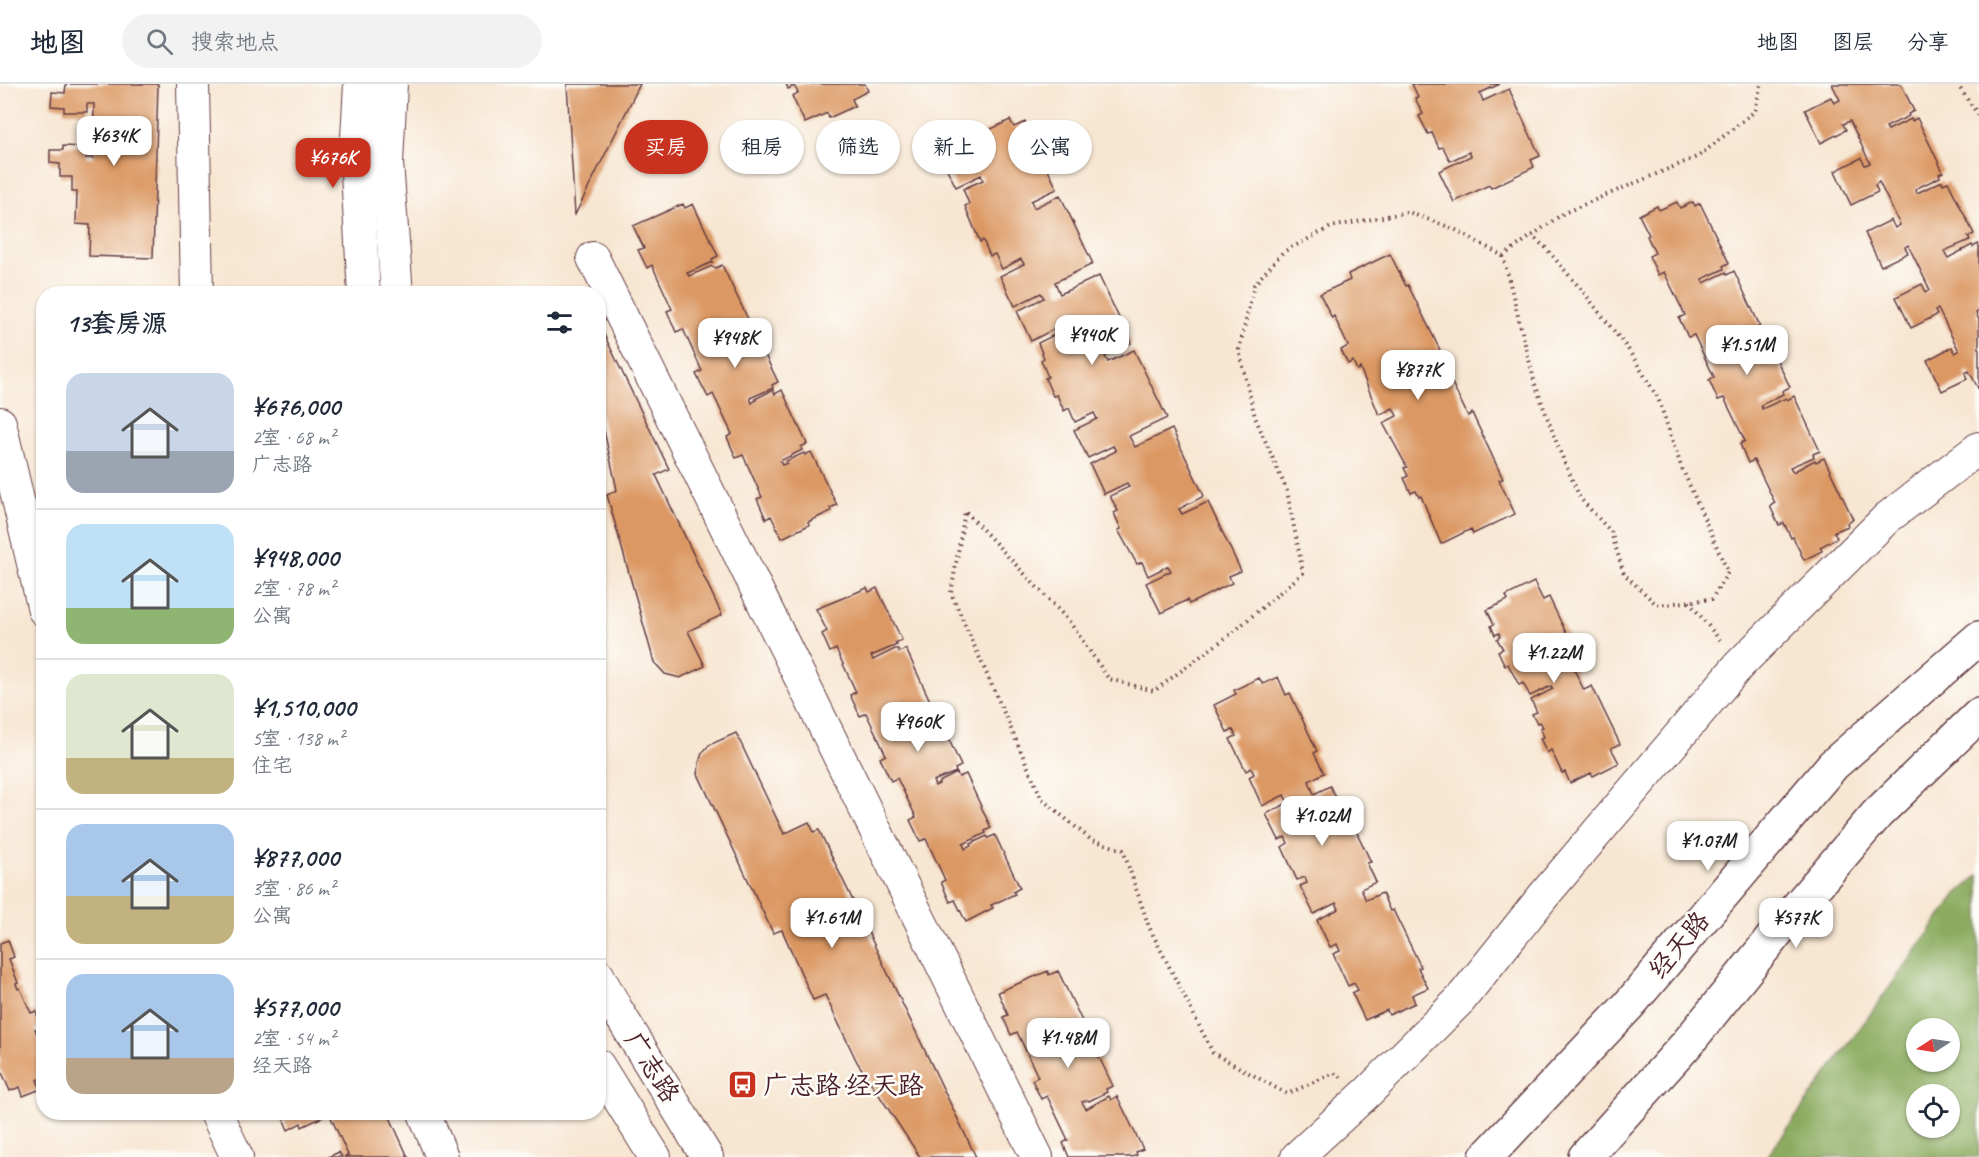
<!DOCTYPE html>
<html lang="zh">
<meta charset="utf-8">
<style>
:root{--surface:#fff;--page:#f2f2f3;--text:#1f2937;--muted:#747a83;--line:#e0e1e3;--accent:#c8321e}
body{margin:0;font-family:Caveat,"LXGW WenKai TC",sans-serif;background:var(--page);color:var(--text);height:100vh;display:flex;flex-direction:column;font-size:22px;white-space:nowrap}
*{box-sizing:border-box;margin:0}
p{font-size:20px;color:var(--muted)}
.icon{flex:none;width:33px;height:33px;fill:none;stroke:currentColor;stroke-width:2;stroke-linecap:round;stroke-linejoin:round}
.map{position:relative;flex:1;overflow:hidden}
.drawer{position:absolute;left:36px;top:202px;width:570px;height:834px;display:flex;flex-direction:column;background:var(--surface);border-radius:24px;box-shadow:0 2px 4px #0004}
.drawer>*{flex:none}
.banner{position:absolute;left:624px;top:36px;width:570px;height:54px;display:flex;gap:12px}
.needle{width:39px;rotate:258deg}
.buttons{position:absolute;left:1906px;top:934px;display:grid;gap:12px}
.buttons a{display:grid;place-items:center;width:54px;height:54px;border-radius:50%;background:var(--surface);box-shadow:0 2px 4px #0004;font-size:30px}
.price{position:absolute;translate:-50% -51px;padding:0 14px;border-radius:12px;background:#fff;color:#222;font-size:20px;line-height:39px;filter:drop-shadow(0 2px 3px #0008)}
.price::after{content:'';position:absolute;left:50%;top:36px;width:18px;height:14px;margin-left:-9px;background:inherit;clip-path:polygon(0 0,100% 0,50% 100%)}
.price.selected{background:var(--accent);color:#fff}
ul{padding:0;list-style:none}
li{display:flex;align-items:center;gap:18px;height:150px;padding:0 30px}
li+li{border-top:2px solid var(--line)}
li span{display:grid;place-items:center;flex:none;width:168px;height:120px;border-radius:18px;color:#555}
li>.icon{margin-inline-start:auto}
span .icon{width:72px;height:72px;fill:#fffc;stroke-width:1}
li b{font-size:26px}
h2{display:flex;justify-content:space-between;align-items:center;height:72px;padding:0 30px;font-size:26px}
.tag{padding:0 21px;border-radius:27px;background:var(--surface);box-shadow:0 2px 4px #0004;font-size:21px;line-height:54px}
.tag.selected{background:var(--accent);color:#fff}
header{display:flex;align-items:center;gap:36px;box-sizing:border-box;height:84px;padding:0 30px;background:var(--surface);border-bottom:2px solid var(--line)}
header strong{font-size:28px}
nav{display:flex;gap:33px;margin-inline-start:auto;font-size:21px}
.search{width:420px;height:54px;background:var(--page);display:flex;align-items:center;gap:15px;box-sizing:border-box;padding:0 21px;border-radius:33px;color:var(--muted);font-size:22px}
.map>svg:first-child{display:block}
</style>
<header>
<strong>地图</strong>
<div class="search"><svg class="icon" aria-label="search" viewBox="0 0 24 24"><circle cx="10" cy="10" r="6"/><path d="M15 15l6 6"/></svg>搜索地点</div>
<nav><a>地图</a><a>图层</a><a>分享</a></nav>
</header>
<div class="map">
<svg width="1979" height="1073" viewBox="0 0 1979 1073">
<rect width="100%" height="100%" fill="#fdfcf7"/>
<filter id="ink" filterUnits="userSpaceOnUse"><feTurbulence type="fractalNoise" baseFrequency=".0167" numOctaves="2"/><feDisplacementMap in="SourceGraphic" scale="12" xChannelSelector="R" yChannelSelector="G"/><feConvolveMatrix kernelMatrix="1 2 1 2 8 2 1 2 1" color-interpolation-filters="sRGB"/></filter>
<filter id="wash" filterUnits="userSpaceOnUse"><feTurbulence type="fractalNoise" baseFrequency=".008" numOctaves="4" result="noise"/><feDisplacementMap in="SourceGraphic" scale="24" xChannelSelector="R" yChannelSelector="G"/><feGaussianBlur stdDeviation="1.35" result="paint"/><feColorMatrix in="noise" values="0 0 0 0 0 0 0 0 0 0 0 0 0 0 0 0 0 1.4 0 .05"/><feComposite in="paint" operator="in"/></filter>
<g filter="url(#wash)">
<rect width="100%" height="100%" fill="#f7e6d2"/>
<path fill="#8bac60" stroke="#6a6646" stroke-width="1.5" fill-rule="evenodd" d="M 1979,791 L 1979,1073 L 1767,1073 L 1957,810 ZM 1917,945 L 1950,945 L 1950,978 L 1917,978 ZM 1917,1011 L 1950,1011 L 1950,1044 L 1917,1044 Z"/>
<g id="blocks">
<g fill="#db9864">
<polygon points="66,0 158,0 153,174 89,172 90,141 76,140 77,108 72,108 72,93 60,93 60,80 50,79 50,66 63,66 63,62 86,63 86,74 93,74 94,20 87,20 87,28 64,28 64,23 51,22 52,8 65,9"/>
<polygon points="567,0 640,0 575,131"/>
<polygon points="786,0 865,0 868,7 852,15 855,22 829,34 827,29 805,39 792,12 798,9 794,2 788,5"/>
<polygon points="1412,0 1500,0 1480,9 1483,17 1509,5 1540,72 1531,76 1534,83 1491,104 1489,101 1454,118 1439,87 1471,72 1469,68 1450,77 1443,63 1439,64 1432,49 1428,50 1419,32 1423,30 1415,14 1418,13"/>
<polygon points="1832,0 1901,0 1914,27 1908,30 1909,32 1886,43 1888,46 1911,35 1912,37 1917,34 1943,88 1939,90 1940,93 1915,105 1917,109 1942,97 1943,100 1948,98 1974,150 1968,153 1970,156 1944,167 1948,174 1972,161 1973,163 1978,160 1979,162 1979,227 1976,229 1979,236 1979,306 1969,287 1965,289 1967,295 1942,307 1927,276 1952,263 1955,269 1959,267 1938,225 1935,227 1937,231 1911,244 1896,213 1922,200 1926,208 1930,206 1908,161 1905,163 1908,169 1881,182 1865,149 1891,136 1895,144 1900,141 1879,98 1875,101 1878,108 1851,121 1835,87 1861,74 1865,81 1870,79 1850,37 1843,40 1846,46 1821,59 1805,26 1831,13 1834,19 1840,16"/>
<polygon points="1010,36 1014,43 1025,38 1057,105 1031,117 1034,124 1060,111 1093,180 1055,198 1060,210 1099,192 1131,259 1105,272 1108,278 1134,266 1167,334 1129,352 1135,363 1172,345 1204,412 1179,425 1182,430 1208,418 1241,487 1229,492 1232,499 1189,520 1187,516 1161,529 1146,499 1171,487 1168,482 1148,492 1142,478 1137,480 1118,446 1121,445 1114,429 1118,427 1110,412 1129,403 1127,399 1104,410 1090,380 1116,367 1113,362 1088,374 1074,346 1097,335 1094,329 1075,338 1069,324 1064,327 1057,311 1053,312 1045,294 1048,293 1041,276 1044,274 1038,259 1056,250 1054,245 1031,257 1017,227 1044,214 1041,209 1015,222 1000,192 1024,180 1021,175 1002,185 995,170 990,172 983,156 980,158 965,122 969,120 963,105 983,96 981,91 956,103 941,73 968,60 966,57"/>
<polygon points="1677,118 1680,124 1693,118 1695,122 1700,119 1729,179 1723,182 1724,185 1702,195 1704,199 1726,188 1727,191 1734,187 1760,242 1730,258 1732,262 1763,248 1790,303 1782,307 1783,310 1761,321 1762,325 1786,314 1787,316 1794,312 1820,367 1813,370 1814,373 1790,383 1793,388 1815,376 1816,378 1824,374 1853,435 1847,439 1848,442 1834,448 1837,454 1820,463 1822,467 1804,476 1793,453 1791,454 1784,439 1779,441 1770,422 1775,419 1754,376 1748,379 1740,360 1745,357 1724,314 1718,316 1709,296 1714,293 1694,251 1688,253 1679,234 1685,231 1664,188 1658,191 1649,172 1655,169 1647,152 1649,151 1639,131 1657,122 1659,126"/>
<polygon points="683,120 685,124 693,120 718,172 712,175 713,178 687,189 689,192 712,182 716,184 722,181 748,235 741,238 743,242 724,250 723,249 718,251 720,255 744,243 745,245 751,242 778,298 772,301 773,304 750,314 752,319 756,316 755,315 773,306 775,310 782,306 807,360 801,363 802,366 780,377 782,381 787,379 786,377 804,369 805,371 811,368 837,421 830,424 831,427 808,438 809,441 782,454 771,432 766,435 757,415 762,413 743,371 736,374 727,353 732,350 713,310 708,313 696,290 702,287 683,245 676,248 667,227 672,225 652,181 647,184 638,166 644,164 633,142"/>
<polygon points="1390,170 1406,202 1408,201 1440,266 1437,268 1468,332 1472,329 1503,395 1499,396 1515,430 1473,450 1471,445 1441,460 1421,412 1419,413 1416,407 1411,409 1404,394 1408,392 1404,384 1407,383 1383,339 1397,332 1393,324 1379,331 1360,284 1357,286 1353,277 1348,280 1341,266 1348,262 1334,232 1332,234 1320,210 1350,196 1348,190"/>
<polygon points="598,238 669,385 656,391 722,531 688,547 705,582 680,594 665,590 654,578 607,411 617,406 598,319"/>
<polygon points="1534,498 1543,516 1549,513 1578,574 1570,577 1584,606 1592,602 1620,660 1611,664 1619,679 1593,692 1591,689 1570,699 1565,688 1562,689 1551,666 1547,669 1540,654 1544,653 1540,644 1543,643 1540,638 1537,639 1532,630 1537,628 1531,616 1553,605 1551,602 1530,612 1523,599 1519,601 1508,580 1505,582 1498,567 1503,565 1497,555 1500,553 1499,549 1495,551 1491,542 1494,540 1487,526 1508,516 1506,512"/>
<polygon points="867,504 869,508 877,504 902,556 895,559 897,561 871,572 873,576 895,565 898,565 899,568 906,565 931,619 925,622 926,625 901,635 903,639 927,626 929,628 935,625 961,682 955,685 956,688 933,697 935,702 939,700 939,698 957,689 959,693 966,690 991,744 985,747 986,749 963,760 965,765 971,762 970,760 987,752 988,754 995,751 1020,804 1013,808 1015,810 991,821 993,824 966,838 955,816 950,818 941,798 945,796 926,755 920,757 910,736 916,733 897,694 891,697 880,674 886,671 866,629 860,632 851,613 850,611 856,608 836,565 830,568 822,550 827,547 816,525"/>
<polygon points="1278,593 1286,611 1290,609 1317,667 1314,669 1324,689 1309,697 1314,710 1330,702 1338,719 1342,718 1371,778 1367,779 1376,798 1361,805 1366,816 1382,809 1390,827 1393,826 1421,883 1418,884 1428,904 1412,911 1415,919 1389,931 1387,926 1365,936 1352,909 1358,906 1354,899 1348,902 1333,870 1340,867 1337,860 1330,863 1317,836 1339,825 1336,819 1314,830 1300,802 1307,799 1305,793 1297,796 1282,763 1288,759 1285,753 1279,756 1266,730 1288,719 1284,711 1262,722 1249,693 1254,690 1251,684 1246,687 1230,655 1236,652 1233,646 1227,648 1214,621 1236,610 1234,606 1259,594 1263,600"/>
<polygon points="736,649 784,750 809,738 814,748 819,746 976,1073 920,1073 857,978 825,911 813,916 782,846 773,849 698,690 699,679 702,669 709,661"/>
<polygon points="8,856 14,873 9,875 18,899 16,900 18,905 20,904 31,929 36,927 42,943 35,945 44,965 44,993 37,996 41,1005 23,1012 20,1003 10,1007 0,984 0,859"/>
<polygon points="1048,887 1049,891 1058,887 1083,939 1076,942 1078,945 1052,955 1055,962 1079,949 1081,951 1087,948 1113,1002 1106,1005 1107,1008 1089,1017 1088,1016 1082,1018 1086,1025 1109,1012 1111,1016 1117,1012 1143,1065 1136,1068 1137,1071 1132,1073 1069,1073 1063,1059 1068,1056 1047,1012 1041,1015 1032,996 1038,993 1017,948 1011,951 1003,933 1008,931 998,908"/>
<polygon points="288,1029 321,1029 323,1033 302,1043 301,1039 288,1046 282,1032"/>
<polygon points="329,1029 388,1029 408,1073 344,1073 348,1071"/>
<polygon points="339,1068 342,1073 328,1073"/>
</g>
</g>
</g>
<g filter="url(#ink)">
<use href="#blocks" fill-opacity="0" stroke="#643d44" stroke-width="1.5"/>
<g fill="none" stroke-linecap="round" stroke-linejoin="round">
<defs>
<g id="minor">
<polyline points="193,0 197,210"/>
<polyline points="360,0 356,71 364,210"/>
<polyline points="391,0 387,79 397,210"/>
<polyline points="593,174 1037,1073"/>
<polyline points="0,339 44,526"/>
<polyline points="598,891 617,926 707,1073"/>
<polyline points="598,981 655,1073"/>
<polyline points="216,1029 237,1073"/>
<polyline points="424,1029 442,1073"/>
<polyline points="1297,1073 1368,1008 1460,916 1545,810 1740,580 1887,434 1979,364"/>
</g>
<g id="major">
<polyline points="1486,1073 1628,922 1833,681 1979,554"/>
<polyline points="1585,1073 1686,961 1794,827 1877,730 1979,631"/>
</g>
</defs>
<use href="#minor" stroke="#643d44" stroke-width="34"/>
<use href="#major" stroke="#643d44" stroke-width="36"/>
<g stroke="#643d44" stroke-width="4" stroke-dasharray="1.5 4.5" stroke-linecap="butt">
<polyline points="1957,0 1979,32"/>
<polyline points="1503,172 1535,300 1559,365 1580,414 1611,448 1624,490 1657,521 1712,515 1728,488 1681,382 1658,314 1628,265 1585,210 1545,163 1532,152"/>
<polyline points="1689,518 1720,556"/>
<polyline points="1341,993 1334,989 1287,1010 1213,969 1149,843 1123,766 1090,755 1042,715 951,509 965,427 1069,537 1109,595 1154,607 1232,549 1303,489 1287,407 1255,333 1239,266 1254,201 1283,168 1331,143 1408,128 1454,145 1503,172 1564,129 1699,72 1755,27 1761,0"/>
</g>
<use href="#minor" stroke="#fff" stroke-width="32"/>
<use href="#major" stroke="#fff" stroke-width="33"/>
</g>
</g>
<defs>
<symbol id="bus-square" viewBox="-11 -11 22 22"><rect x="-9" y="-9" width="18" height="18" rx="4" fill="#c8321e" stroke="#fdfcf7"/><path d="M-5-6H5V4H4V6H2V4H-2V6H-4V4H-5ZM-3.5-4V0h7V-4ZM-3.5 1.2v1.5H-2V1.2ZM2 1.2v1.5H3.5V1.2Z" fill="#fff"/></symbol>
</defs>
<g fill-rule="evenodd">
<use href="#bus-square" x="726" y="984" width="33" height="33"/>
</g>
<g text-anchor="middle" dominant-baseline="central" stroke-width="5" stroke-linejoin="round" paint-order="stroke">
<g font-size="26" fill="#4a1f2b" stroke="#fdfcf7">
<text transform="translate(1679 861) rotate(-50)">经天路</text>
<text transform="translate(652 983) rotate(58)">广志路</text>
</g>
<g font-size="26" fill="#4a1f2b" stroke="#fdfcf7" text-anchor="start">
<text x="763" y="1001">广志路·经天路</text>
</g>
</g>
</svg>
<div class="buttons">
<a><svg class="needle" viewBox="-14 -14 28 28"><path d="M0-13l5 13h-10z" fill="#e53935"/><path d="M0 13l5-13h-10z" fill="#747a83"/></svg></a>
<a><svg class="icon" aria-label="locate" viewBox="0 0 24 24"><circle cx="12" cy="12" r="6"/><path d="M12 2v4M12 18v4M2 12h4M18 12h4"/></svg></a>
</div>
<b class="price" style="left:114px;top:83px">¥634K</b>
<b class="price selected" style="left:333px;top:105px">¥676K</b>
<b class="price" style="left:1092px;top:282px">¥940K</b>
<b class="price" style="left:735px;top:285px">¥948K</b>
<b class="price" style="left:1747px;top:292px">¥1.51M</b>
<b class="price" style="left:1418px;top:317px">¥877K</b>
<b class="price" style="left:1554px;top:600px">¥1.22M</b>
<b class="price" style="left:918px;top:669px">¥960K</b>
<b class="price" style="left:1322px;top:763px">¥1.02M</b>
<b class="price" style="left:1708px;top:788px">¥1.07M</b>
<b class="price" style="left:832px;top:865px">¥1.61M</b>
<b class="price" style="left:1796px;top:865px">¥577K</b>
<b class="price" style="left:1068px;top:985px">¥1.48M</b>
<div class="banner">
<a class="tag selected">买房</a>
<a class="tag">租房</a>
<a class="tag">筛选</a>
<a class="tag">新上</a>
<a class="tag">公寓</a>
</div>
<section class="drawer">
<h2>13套房源<svg class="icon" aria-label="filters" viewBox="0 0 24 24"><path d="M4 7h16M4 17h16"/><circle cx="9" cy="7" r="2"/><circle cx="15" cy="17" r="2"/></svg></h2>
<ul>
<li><span style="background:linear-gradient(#c9d6e8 65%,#9aa5b1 0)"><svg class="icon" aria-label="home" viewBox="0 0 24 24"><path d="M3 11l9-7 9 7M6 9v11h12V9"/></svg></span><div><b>¥676,000</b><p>2室 · 68 m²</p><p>广志路</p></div></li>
<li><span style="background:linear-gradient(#bfe0f5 70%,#8fb573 0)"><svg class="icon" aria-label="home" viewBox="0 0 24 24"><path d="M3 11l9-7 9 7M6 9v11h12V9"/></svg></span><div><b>¥948,000</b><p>2室 · 78 m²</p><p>公寓</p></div></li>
<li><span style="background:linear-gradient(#dfe7d0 70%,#c2b280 0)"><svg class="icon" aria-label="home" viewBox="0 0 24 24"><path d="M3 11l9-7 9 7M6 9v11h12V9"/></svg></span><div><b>¥1,510,000</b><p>5室 · 138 m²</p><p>住宅</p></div></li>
<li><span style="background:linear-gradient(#a9c7e8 60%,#c2b280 0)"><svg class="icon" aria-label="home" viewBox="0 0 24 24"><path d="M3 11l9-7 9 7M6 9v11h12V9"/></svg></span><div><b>¥877,000</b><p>3室 · 86 m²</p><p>公寓</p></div></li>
<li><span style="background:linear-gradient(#a9c7e8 70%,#b9a48a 0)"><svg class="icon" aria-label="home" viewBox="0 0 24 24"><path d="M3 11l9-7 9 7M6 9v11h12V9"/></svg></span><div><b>¥577,000</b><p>2室 · 54 m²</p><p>经天路</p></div></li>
</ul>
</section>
</div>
